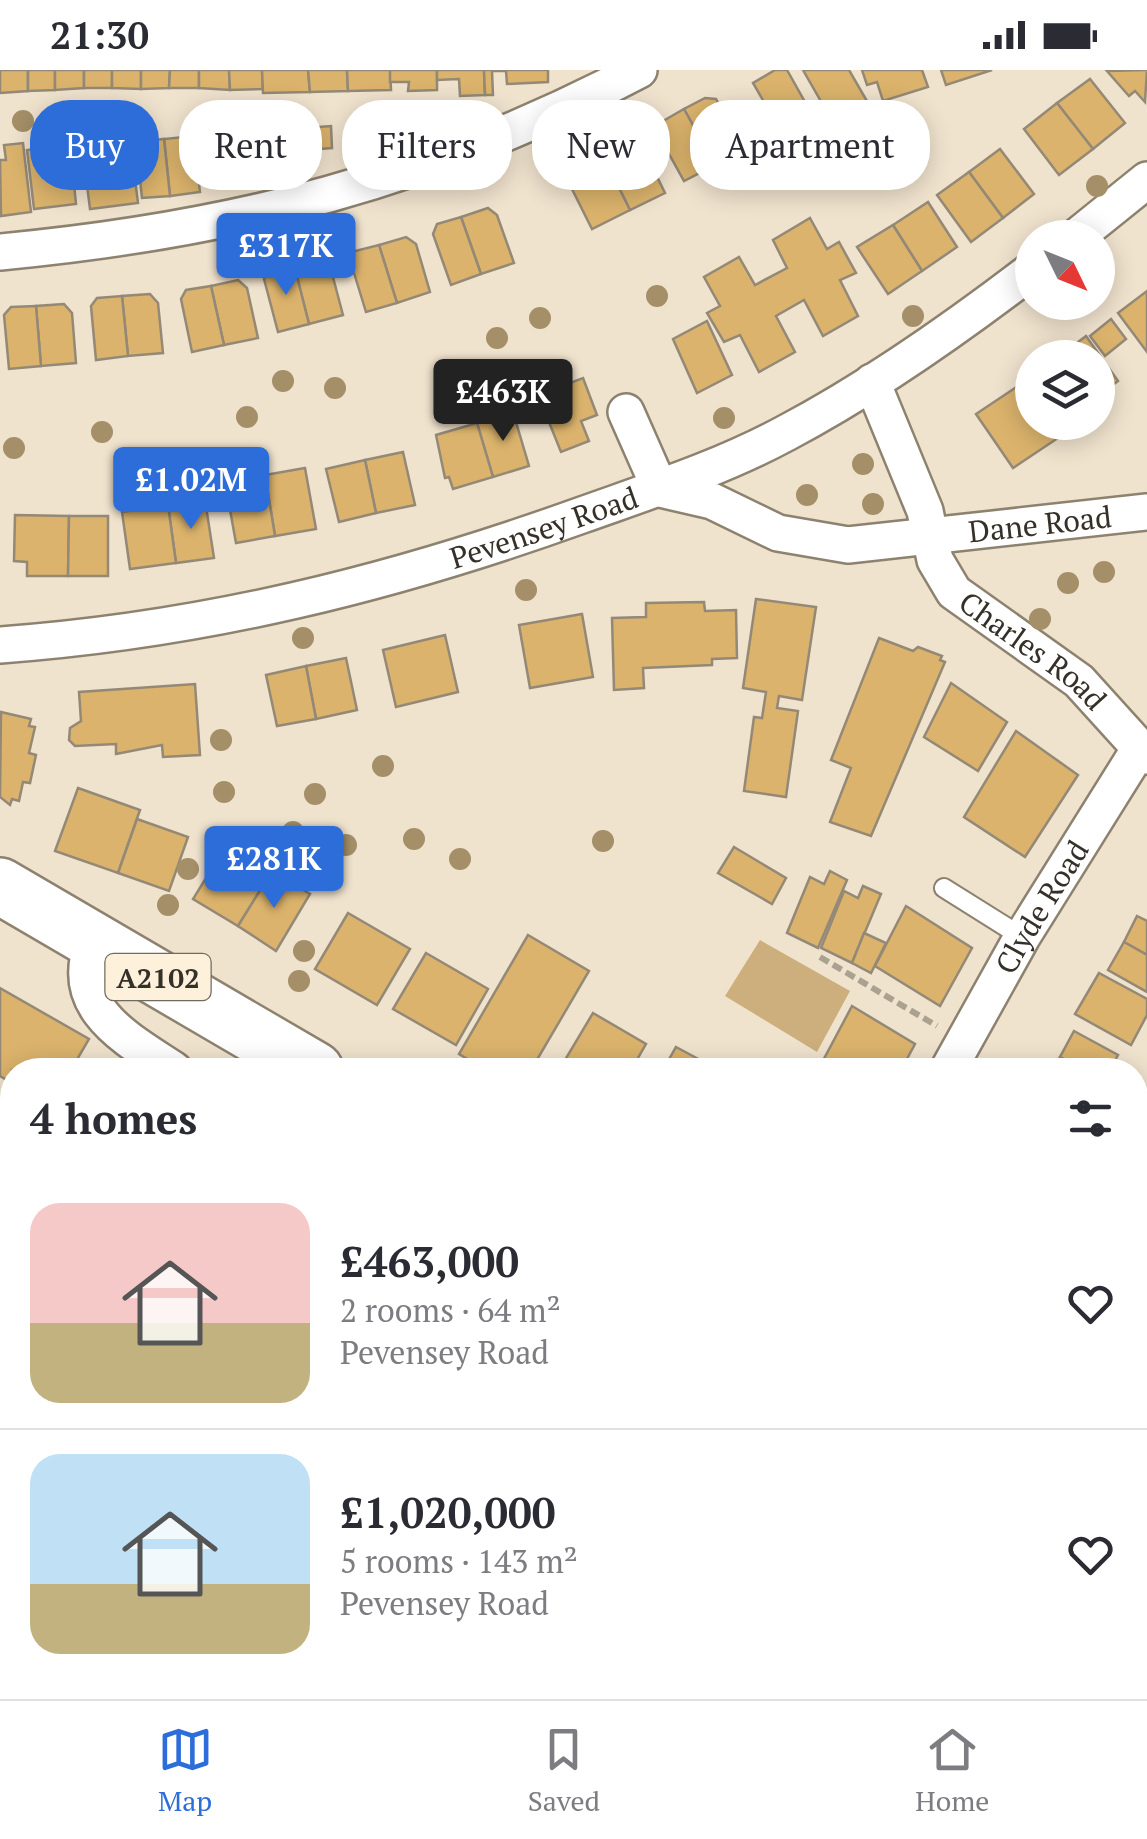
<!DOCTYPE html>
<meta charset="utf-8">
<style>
:root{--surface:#fff;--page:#f7f7f7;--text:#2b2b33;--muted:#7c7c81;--line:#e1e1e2;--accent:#2d6dda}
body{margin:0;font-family:"PT Serif",serif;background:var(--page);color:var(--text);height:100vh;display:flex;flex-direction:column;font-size:38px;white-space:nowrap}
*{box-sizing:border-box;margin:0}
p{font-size:32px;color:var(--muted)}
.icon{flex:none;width:55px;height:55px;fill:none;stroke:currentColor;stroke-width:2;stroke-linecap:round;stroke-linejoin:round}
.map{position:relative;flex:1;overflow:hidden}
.sheet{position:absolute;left:0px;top:988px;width:1148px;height:642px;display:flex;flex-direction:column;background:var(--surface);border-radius:40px 40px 0 0;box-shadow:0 5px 25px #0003}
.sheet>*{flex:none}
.hud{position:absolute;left:30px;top:30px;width:1088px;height:90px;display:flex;gap:20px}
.needle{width:65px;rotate:133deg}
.controls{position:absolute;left:1015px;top:150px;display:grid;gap:20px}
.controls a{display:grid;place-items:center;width:100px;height:100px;border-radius:50%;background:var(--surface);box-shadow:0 5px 25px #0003;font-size:50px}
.price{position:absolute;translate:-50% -85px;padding:0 22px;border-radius:10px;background:var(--accent);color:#fff;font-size:32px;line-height:65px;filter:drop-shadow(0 2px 5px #0008)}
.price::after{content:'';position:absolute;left:50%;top:60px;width:30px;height:22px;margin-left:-15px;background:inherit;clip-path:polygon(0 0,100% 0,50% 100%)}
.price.selected{background:#222;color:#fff}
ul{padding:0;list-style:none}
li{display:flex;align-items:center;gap:30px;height:250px;padding:0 30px}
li+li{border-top:2px solid var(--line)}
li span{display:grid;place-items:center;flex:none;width:280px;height:200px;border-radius:30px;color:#555}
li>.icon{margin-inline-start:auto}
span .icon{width:120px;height:120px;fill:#fffc;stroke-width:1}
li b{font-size:42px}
h2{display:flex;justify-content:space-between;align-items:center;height:120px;padding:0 30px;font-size:42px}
.chip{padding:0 35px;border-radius:40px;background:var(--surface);box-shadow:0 5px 25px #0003;font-size:35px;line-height:90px}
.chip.selected{background:var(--accent);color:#fff}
.status{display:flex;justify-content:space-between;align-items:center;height:70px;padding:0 50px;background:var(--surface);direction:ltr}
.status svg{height:28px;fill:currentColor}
.menu{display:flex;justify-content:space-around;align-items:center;height:140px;border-top:2px solid var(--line);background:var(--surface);font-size:28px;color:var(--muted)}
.menu a{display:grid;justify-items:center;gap:5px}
.menu .selected{color:var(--accent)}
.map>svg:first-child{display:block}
</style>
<div class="status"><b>21:30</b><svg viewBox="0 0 49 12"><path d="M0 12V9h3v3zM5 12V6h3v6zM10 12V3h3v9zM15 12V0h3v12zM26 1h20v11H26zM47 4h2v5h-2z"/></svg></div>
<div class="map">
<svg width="1147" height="1629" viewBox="0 0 1147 1629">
<rect width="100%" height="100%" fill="#f0e3ce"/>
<g fill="#cdaf7d">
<polygon points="760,870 850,921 817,982 725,926"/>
<polygon points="1147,1043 1147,1454 1135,1447 1135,1050"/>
<polygon points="12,1122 12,1193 0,1184 0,1125"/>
</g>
<g fill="#dbb36c" stroke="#948976" stroke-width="2.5">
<polygon points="0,0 28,0 28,21 0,23"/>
<polygon points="28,0 55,0 55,20 28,21"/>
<polygon points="55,0 84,0 84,18 55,20"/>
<rect x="84" y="0" width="28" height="18"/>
<polygon points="112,0 141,0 141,19 112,18"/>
<polygon points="141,0 170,0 169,18 141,19"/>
<polygon points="170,0 199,0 199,18 169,18"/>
<polygon points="199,0 229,0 230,20 199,18"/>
<polygon points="229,0 262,0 263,19 230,20"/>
<polygon points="262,0 308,0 310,22 263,23"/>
<polygon points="308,0 347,0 348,21 310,22"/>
<polygon points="347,0 390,0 391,20 348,21"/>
<polygon points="390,0 437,0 437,20 408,21 409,12 390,12"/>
<polygon points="437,0 484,0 485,25 460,26 459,9 437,10"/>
<polygon points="484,0 548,0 548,12 507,14 506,1 492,1 493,25 485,25"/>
<polygon points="775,0 787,0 841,96 811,113 753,13"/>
<polygon points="803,0 849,0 875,45 891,37 905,60 854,89"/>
<polygon points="862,0 922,0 928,17 883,31 877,12 867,15"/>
<polygon points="941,0 992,0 946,15"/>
<polygon points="1147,0 1145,32 1135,21 1129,26 1107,1"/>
<polygon points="1090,9 1125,53 1093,79 1057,33"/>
<polygon points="705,28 716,29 742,79 715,95 684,39"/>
<polygon points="1057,33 1093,79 1059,105 1024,59"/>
<polygon points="684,39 715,95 684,111 658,64 663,51"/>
<polygon points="331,56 332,78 307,80 305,58"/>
<polygon points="193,66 200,122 170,126 164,69"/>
<polygon points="164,69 170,126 142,128 136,72"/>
<polygon points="130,70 138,133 90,139 82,76"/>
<polygon points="628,71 643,78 665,123 630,140 602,84"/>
<polygon points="23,73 31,142 1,146 0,90 6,90 4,75"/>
<polygon points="70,75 76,134 34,139 27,80"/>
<polygon points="1000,79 1034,124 1003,148 969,102"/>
<polygon points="602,84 630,140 592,159 570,115 574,98"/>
<polygon points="969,102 1003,148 971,172 937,125"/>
<polygon points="928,132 957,177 922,201 893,155"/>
<polygon points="488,138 497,145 514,193 481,204 461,147"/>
<polygon points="461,147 481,204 451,215 433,164 437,154"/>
<polygon points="810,148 827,179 839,172 856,203 840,210 858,246 823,266 804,230 776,246 795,282 759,302 740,265 724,272 707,243 720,236 704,207 739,187 755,215 787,198 773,170"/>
<polygon points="893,155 922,201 888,224 857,177"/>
<polygon points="406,167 416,174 430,222 397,233 379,175"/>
<polygon points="379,175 397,233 366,242 350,190 355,181"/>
<polygon points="321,189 330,196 343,245 309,254 294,195"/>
<polygon points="294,195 309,254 278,262 264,209 270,200"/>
<polygon points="238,210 247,218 258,268 224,275 211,216"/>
<polygon points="211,216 224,275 192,282 181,229 186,220"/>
<polygon points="1147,221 1147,282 1118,243"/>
<polygon points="150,224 158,233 163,283 128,286 122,226"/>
<polygon points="122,226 128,286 96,290 91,236 97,228"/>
<polygon points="64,234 72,243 76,293 41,296 36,236"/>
<polygon points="36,236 41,296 9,299 4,245 11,237"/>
<polygon points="1111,249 1126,269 1105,286 1090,266"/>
<polygon points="707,251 732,305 697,323 673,269"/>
<polygon points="1086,266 1118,311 1098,326 1098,288 1057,288"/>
<polygon points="583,308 597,345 581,351 589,371 561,382 538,325"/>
<polygon points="1024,312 1032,324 1032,352 1052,352 1061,366 1013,398 976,344"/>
<polygon points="513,342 529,396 493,407 477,353"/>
<polygon points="477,353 493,407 453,419 449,407 445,408 436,365"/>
<polygon points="403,382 415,435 376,443 365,390"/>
<polygon points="365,390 376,443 339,452 326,399"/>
<polygon points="305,398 316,459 275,466 265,405"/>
<polygon points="265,405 275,466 236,473 225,412"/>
<polygon points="205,430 214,488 176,493 168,435"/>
<polygon points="168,435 176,493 130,499 122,442"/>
<polygon points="15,445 69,446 68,506 27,506 27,492 14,491"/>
<polygon points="69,446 108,446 108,506 68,506"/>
<polygon points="756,529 816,537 802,630 779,626 777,638 798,641 786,727 744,721 754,647 762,648 766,622 743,618"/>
<polygon points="704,532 705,541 736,540 737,588 712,589 712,595 643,598 644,618 614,620 612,548 646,547 646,533"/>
<polygon points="582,544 593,607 530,618 519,555"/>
<polygon points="445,565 458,622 396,637 383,580"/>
<polygon points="879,568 913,581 918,577 942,586 940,590 945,592 871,766 830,752 851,698 831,690"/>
<polygon points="346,588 357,640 316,649 306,596"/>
<polygon points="306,596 316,649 277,656 266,605"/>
<polygon points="951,613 1007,652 978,701 924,667"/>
<polygon points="195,614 200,685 163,687 162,675 116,684 116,674 75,676 69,670 70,658 81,651 79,622"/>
<polygon points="1,642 31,649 29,656 35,657 29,683 36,685 30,713 23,712 19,731 12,729 10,735 0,727"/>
<polygon points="1016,661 1078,705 1025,787 964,747"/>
<polygon points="78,718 140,740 118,803 55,781"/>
<polygon points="137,749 188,767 169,821 118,803"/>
<polygon points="227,774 272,801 238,856 193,829"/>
<polygon points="734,777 786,808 772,834 718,803"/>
<polygon points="272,801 310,824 276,881 238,856"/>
<polygon points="830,801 847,810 818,878 787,863 810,807 824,814"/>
<polygon points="863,816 881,824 852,893 821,878 844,821 858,828"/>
<polygon points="906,836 972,878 940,936 875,896"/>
<polygon points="348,843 410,879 377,935 315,899"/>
<polygon points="1137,846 1147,851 1147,885 1124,872"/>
<polygon points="864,863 886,873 871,903 852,893"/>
<polygon points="528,865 589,901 531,1000 486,1000 459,984"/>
<polygon points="1124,872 1147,885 1147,922 1108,900"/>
<polygon points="426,883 488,919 456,975 393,939"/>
<polygon points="1099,903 1147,929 1147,945 1131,975 1075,944"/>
<polygon points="0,918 89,969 71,1000 12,1000 12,1013 0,1006"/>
<polygon points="852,936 915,974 901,1000 818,1000"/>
<polygon points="593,943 646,974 631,1000 559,1000"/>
<polygon points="1074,961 1118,985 1110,1000 1083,1000 1060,987"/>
<polygon points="676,977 719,1000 663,1000"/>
<polygon points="1060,987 1083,1000 1053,1000"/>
<polygon points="12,1274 12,1328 0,1350 0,1296"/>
<polygon points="1147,1569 1147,1629 1122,1629 1113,1623 1116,1618 1135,1618 1135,1586"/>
<polygon points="268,1618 291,1618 285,1629 266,1621"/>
<polygon points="291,1618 319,1618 314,1626 306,1622 302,1629 285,1629"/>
<polygon points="319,1618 351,1618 344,1629 318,1629 314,1626"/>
<polygon points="351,1618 378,1618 371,1629 344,1629"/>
<polygon points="466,1618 506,1618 531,1629 455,1629"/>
<polygon points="708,1618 737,1618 731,1629"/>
<polygon points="737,1618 770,1618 764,1629 731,1629"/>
<polygon points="770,1618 801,1618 794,1629 764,1629"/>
</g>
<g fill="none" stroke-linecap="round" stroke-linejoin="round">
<defs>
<g id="service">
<polyline points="944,818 1022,867"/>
<polyline points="0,1571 12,1557"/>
</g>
<g id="minor">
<polyline points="1075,168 1147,110"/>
<path d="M 0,182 C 234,160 431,110 639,0"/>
<path id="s1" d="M 872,312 L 925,441 L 935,490 L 954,522 L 1079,611 L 1147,686"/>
<path id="s2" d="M 626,342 L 660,419 L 712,431 L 778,463 L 848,475 L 1147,442"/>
<path id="s3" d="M 0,575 C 204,560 390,514 582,445 C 652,420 721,398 786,363 C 873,317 955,259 1032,200"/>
<path d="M 94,870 C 66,937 124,967 174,1000"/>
<path id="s4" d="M 948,1000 L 1022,867 L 1140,678"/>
<polyline points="144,1618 160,1629"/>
<polyline points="878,1618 898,1629"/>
<polyline points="62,1629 69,1618"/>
<polyline points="403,1629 416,1618"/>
</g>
<g id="primary">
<polyline points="0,816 315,1000"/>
<polyline points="1135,1474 1147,1481"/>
</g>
</defs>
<use href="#service" stroke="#8d826f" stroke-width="22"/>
<use href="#minor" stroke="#8d826f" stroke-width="40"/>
<use href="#primary" stroke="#8d826f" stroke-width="60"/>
<g stroke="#aba191" stroke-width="6" stroke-dasharray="10 5" stroke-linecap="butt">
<polyline points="820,887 937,956"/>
<polyline points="0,1119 12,1117"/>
<polyline points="1135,1275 1147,1256"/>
<polyline points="1135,1327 1147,1324"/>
<polyline points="1135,1334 1147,1362"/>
<polyline points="0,1494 12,1471"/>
</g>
<use href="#service" stroke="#fff" stroke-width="18"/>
<use href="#minor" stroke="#fff" stroke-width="35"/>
<use href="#primary" stroke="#fff" stroke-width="55"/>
<defs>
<g id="rail">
<polyline points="0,1361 12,1339"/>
<polyline points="0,1388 12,1367"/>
</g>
</defs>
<use href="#rail" stroke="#8b8274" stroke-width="11"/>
<use href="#rail" stroke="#fdf1dc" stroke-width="8" stroke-dasharray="22" stroke-linecap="butt"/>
</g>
<g fill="#a48f68">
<circle cx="23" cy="51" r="11"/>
<circle cx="913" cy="84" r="11"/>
<circle cx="263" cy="88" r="11"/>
<circle cx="1097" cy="116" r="11"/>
<circle cx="657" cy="226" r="11"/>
<circle cx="913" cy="246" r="11"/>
<circle cx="540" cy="248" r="11"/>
<circle cx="497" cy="268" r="11"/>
<circle cx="455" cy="302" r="11"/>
<circle cx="283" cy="311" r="11"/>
<circle cx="335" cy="318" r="11"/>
<circle cx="247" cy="347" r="11"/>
<circle cx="724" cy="348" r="11"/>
<circle cx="102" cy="362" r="11"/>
<circle cx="14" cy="378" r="11"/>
<circle cx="863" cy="394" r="11"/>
<circle cx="807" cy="425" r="11"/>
<circle cx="873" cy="434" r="11"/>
<circle cx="1104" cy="502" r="11"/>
<circle cx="1068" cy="513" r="11"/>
<circle cx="526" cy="520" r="11"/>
<circle cx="1040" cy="549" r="11"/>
<circle cx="303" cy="568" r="11"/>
<circle cx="221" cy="670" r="11"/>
<circle cx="383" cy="696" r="11"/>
<circle cx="224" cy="722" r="11"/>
<circle cx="315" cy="724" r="11"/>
<circle cx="293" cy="762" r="11"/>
<circle cx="414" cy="769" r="11"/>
<circle cx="603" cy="771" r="11"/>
<circle cx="346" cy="775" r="11"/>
<circle cx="460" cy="789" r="11"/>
<circle cx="188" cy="799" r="11"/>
<circle cx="168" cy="835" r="11"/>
<circle cx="304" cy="881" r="11"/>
<circle cx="299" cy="911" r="11"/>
</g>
<g text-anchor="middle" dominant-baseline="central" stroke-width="10" stroke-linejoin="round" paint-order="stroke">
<rect fill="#fdf1dc" stroke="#716a5e" stroke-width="2.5" x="105.5" y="884" width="105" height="46" rx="8"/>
<g font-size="28" font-weight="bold" fill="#353028">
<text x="158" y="907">A2102</text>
</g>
<g font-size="30" fill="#353028" stroke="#fdf1dc">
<text stroke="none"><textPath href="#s2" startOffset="475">Dane Road</textPath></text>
<text stroke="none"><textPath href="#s3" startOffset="558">Pevensey Road</textPath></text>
<text stroke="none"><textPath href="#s1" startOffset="325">Charles Road</textPath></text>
<text stroke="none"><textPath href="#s4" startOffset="188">Clyde Road</textPath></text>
</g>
</g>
</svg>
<div class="controls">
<a><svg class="needle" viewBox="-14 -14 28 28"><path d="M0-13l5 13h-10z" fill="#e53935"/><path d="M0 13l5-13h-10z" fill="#7c7c81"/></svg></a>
<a><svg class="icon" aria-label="layers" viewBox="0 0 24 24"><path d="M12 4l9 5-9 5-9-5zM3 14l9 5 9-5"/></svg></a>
</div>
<b class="price" style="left:286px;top:228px">£317K</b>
<b class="price selected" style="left:503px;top:374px">£463K</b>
<b class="price" style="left:191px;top:462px">£1.02M</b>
<b class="price" style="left:274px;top:841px">£281K</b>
<div class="hud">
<a class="chip selected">Buy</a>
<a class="chip">Rent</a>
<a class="chip">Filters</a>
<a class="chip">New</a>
<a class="chip">Apartment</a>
</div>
<section class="sheet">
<h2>4 homes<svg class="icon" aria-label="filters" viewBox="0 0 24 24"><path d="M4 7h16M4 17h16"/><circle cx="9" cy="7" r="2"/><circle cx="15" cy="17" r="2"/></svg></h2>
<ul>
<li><span style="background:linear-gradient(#f6c9c9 60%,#c2b280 0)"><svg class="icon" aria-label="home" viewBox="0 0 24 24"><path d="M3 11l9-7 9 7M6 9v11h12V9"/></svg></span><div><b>£463,000</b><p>2 rooms · 64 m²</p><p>Pevensey Road</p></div><svg class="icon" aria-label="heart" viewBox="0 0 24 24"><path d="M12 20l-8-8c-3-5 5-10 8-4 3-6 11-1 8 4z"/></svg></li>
<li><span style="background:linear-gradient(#bfe0f5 65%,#c2b280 0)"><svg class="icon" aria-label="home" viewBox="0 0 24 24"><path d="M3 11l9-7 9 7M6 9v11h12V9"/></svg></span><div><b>£1,020,000</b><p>5 rooms · 143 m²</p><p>Pevensey Road</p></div><svg class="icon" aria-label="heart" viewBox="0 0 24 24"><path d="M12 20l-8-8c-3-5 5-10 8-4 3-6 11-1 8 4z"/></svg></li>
</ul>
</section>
</div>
<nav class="menu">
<a class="selected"><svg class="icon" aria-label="map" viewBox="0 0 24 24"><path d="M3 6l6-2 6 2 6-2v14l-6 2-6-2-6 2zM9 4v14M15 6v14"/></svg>Map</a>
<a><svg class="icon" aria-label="saved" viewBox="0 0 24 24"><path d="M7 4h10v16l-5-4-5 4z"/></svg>Saved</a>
<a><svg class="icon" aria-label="home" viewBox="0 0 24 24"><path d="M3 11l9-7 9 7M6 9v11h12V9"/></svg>Home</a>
</nav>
